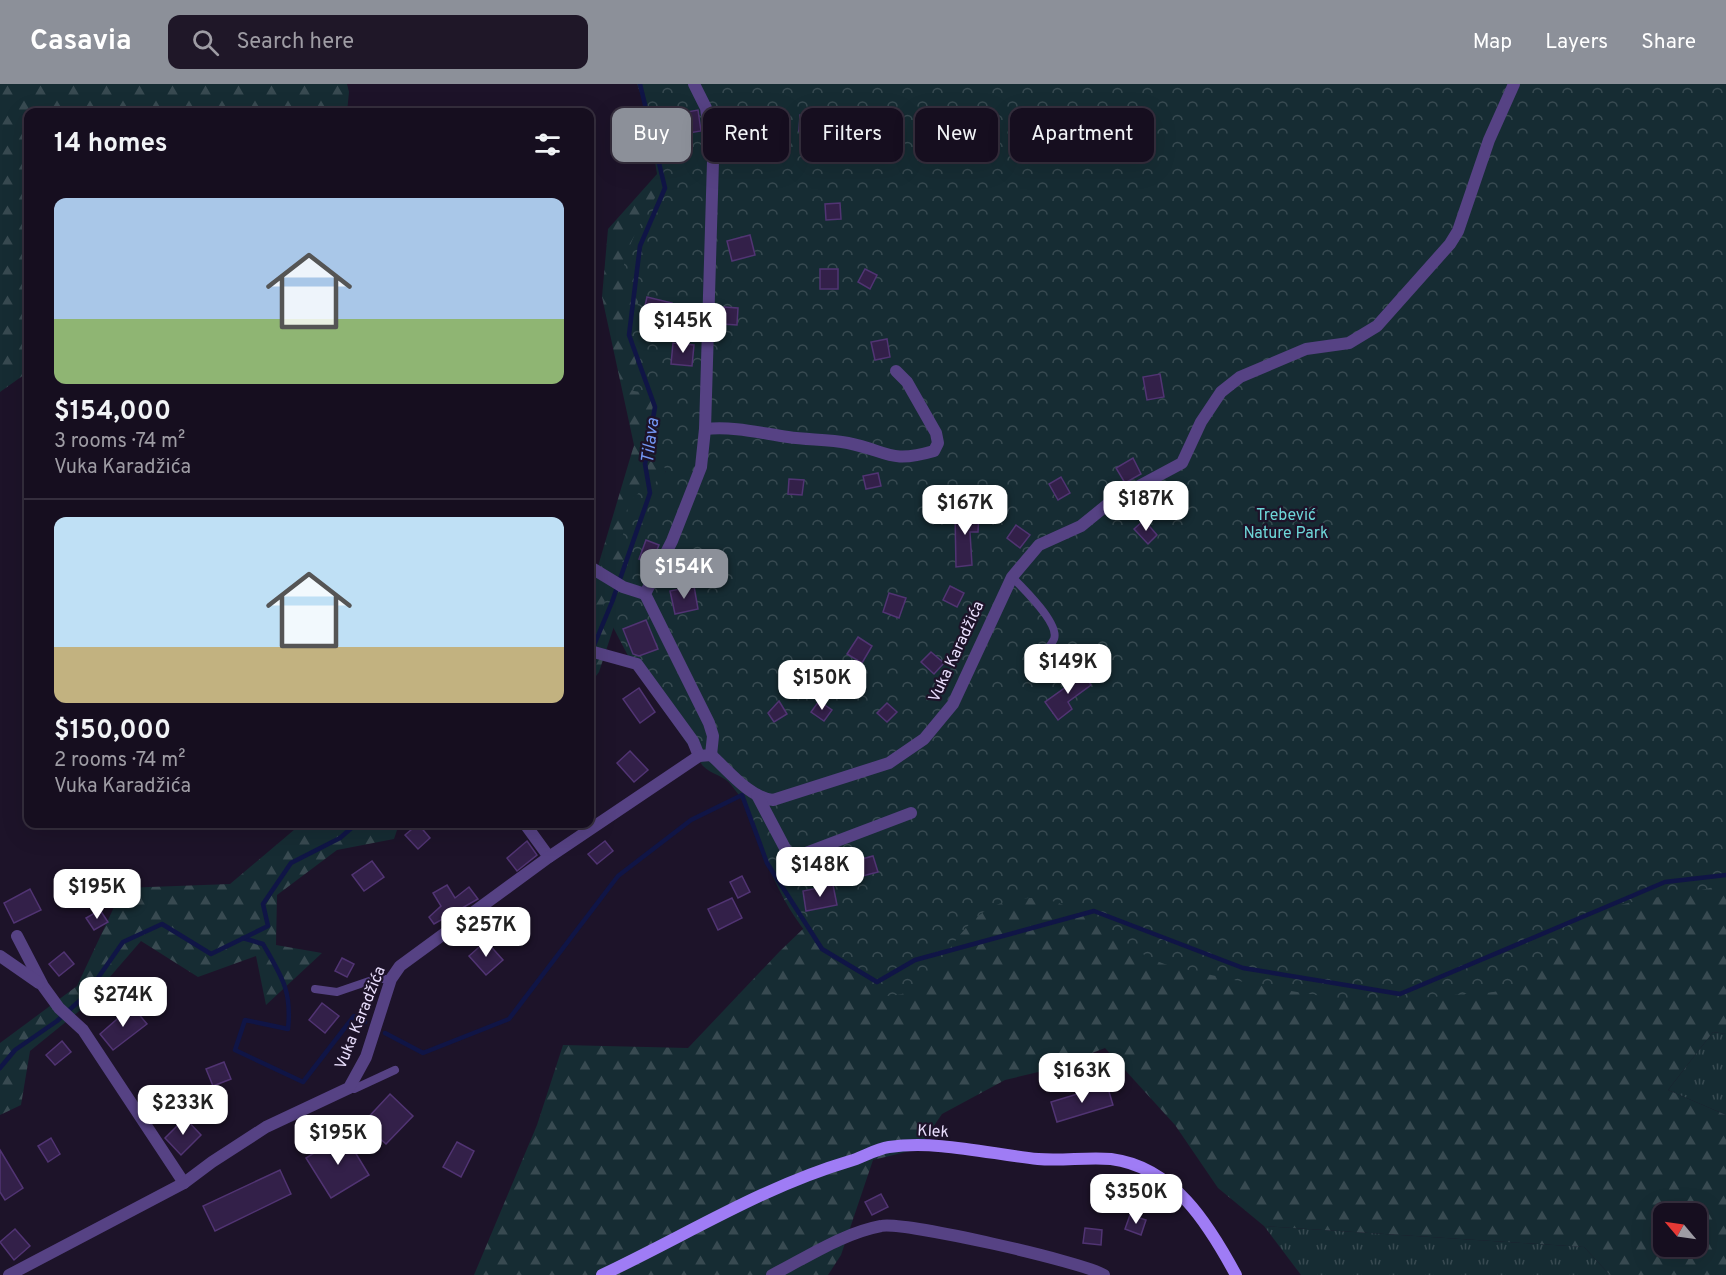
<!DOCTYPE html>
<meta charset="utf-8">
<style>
:root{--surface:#160e1f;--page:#1f1728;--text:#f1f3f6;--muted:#9e9ca4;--line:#352e3d;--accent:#8c9099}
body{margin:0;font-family:Overpass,sans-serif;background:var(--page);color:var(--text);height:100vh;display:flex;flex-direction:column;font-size:22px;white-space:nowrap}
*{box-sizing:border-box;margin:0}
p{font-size:20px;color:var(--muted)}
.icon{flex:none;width:33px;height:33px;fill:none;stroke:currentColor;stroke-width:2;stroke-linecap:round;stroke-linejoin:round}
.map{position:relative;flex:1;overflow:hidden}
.panel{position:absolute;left:24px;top:24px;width:570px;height:720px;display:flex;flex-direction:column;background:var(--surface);border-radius:12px;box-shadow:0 6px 24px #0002,0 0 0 2px var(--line)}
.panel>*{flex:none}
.banner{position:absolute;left:612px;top:24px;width:570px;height:54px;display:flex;gap:12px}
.needle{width:39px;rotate:299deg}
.fabs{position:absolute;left:1653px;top:1119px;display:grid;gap:12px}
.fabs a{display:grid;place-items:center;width:54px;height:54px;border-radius:12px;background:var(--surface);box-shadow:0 6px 24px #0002,0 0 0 2px var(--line);font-size:30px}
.price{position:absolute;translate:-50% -51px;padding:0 14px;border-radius:12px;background:#fff;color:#222;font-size:20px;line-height:39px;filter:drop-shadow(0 2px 3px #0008)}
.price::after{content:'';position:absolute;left:50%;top:36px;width:18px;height:14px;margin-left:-9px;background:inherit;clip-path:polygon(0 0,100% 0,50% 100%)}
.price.current{background:var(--accent);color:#fff}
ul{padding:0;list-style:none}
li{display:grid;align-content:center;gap:12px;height:318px;padding:0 30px}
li+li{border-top:2px solid var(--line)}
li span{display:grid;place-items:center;height:186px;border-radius:12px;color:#555}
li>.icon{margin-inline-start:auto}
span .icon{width:108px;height:108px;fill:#fffc;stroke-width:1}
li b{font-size:26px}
h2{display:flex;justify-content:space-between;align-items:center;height:72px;padding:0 30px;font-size:26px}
.pill{padding:0 21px;border-radius:12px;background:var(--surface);box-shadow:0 6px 24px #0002,0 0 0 2px var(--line);font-size:21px;line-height:54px}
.pill.current{background:var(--accent);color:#fff}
header{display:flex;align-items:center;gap:36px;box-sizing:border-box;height:84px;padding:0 30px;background:var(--accent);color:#fff}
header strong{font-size:28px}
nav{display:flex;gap:33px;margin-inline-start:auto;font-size:21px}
.search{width:420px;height:54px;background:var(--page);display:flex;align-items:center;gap:15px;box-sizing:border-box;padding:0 21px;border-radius:12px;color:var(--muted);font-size:22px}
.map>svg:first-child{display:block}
</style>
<header>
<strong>Casavia</strong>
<div class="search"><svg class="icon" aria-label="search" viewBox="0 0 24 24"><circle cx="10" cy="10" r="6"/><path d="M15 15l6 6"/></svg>Search here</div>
<nav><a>Map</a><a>Layers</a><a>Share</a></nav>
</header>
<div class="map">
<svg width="1726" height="1191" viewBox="0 0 1726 1191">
<defs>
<pattern id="grass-tufts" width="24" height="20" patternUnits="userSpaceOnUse" patternTransform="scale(1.5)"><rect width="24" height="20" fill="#162c33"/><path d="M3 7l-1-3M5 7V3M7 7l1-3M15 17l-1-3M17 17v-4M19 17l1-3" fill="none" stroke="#384a51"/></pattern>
<pattern id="forest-firs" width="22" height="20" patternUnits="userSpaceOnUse" patternTransform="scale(1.5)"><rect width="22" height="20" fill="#162c33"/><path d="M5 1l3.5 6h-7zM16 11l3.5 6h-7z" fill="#384a51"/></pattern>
<pattern id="park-crowns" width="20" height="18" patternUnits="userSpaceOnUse" patternTransform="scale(1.5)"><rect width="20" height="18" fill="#162c33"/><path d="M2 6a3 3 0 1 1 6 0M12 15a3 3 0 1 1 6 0" fill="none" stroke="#384a51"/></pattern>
</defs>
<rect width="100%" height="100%" fill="#1d1329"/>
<g fill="url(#grass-tufts)">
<polygon points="1713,948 1726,950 1726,1031 1668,1006"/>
<polygon points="1264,1142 1584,1163 1610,1191 1301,1191"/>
</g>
<g fill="url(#forest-firs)" fill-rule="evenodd">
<polygon points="0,0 347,0 349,8 347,28 28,28 28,288 0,308"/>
<path d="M 1726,0 L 1726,950 L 1713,948 L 1668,1006 L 1726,1031 L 1726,1191 L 1610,1191 L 1584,1163 L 1264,1142 L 1218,1104 L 1175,1041 L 1105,964 L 1051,985 L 1005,996 L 942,1030 L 918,1065 L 873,1076 L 841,1171 L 828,1191 L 474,1191 L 537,1041 L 563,961 L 688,964 L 780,867 L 853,797 ZM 1664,1130 L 1696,1130 L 1696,1162 L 1664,1162 Z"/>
<polygon points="654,71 679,97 686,331 653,423 599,588 590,600 590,509 634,361 602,213 608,145 657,90"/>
<polygon points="301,740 399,740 394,755 337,766 277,811 276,861 322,869 266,921 256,872 198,893 141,857 83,924 30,967 21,1021 0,1031 0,959 77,902 123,804 230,800"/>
</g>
<path fill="url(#park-crowns)" d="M 637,0 L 1726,0 L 1726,799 C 1689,813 1649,810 1612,824 C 1570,841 1545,887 1504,905 C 1490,911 1468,909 1453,911 C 1421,914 1387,918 1355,916 C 1294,910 1234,896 1175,883 C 1123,871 1081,812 1029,814 C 944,817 951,913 885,912 C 826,875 795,848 768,781 C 757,755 751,724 732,702 C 724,691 712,691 703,682 L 636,587 L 603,524 L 611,492 L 625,474 L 623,472 C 624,443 619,422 645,404 C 653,399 662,396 666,387 L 652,354 L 664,317 L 659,311 L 634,307 L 629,304 L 638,271 L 618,251 L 619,245 L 635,237 C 636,229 640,217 637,209 C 635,200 625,196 624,185 C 622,167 655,114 665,97 L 654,49 Z"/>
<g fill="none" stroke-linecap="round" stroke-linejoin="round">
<g stroke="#101546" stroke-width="4.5">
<polyline points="592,566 612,518 650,409 645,380 655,323 629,251 640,162 665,104 640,0"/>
<path d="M 243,854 L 263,860 C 282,893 292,907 288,945 L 245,936 L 235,966 L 303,998 L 354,932 L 365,938"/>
<polyline points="385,949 423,969 509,935 618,792 691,736 742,711 767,779 822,865 877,898 915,876 1094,827 1243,884 1400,910 1665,798 1726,791"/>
<polyline points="0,984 15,966 57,937 86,911 123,858 162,840 211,870 268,842 263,820 291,779 340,754 356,740"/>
</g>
</g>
<g fill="#332049" stroke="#513473" stroke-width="1.5">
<polygon points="698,26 701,47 683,50 681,29"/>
<polygon points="800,31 826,32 825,55 829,55 830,68 807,70 805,47 799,47"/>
<polygon points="840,119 841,135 826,136 825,120"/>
<polygon points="750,151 755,171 732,177 727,157"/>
<rect x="820" y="185" width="18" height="20"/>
<polygon points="865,185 877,191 870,205 858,198"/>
<polygon points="647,213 672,219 667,241 642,235"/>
<polygon points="724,223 738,224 737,241 722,240"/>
<polygon points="887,255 890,273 875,276 871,258"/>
<polygon points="673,259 694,261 692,282 671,280"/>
<polygon points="1160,290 1164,313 1147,316 1143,293"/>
<polygon points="1133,374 1141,390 1125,399 1116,384"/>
<polygon points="878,389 881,402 866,405 863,392"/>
<polygon points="1061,393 1070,409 1058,416 1049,400"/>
<polygon points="789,395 804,396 802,411 788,410"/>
<polygon points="955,428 979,428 978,448 970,448 972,481 956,483"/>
<polygon points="1144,436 1157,451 1148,460 1134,445"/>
<polygon points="1016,441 1030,451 1020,464 1007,454"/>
<polygon points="646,456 659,461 651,480 639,475"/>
<polygon points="694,502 698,525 675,530 670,507"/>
<polygon points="950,502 964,509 957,523 943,516"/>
<polygon points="889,509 906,514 899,534 883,528"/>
<polygon points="646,536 658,565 639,572 633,570 623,545"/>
<polygon points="858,553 872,562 862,579 847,570"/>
<polygon points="931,568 944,579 934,590 921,578"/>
<polygon points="1080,585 1091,601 1068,618 1072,625 1058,636 1045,618 1070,600 1066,595"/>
<polygon points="639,604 655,628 640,639 623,615"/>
<polygon points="779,617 787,630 774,638 768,629"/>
<polygon points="819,617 832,626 824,637 811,628"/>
<polygon points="887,619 897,628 887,638 877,629"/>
<polygon points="630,667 648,686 634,698 617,679"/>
<polygon points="418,740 430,754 418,765 405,751"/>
<polygon points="527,757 537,771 517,787 507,774"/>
<polygon points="605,757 613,767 597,780 588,770"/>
<polygon points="873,772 878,788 851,795 847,779"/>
<polygon points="372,777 384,793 364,807 352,791"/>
<polygon points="742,792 750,808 738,814 730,798"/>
<polygon points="447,801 455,814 469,803 478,815 434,840 429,833 441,822 433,809"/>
<polygon points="833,801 837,821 806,827 803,807"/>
<polygon points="30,805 41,826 14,839 4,819"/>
<polygon points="732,814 742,834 718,846 708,825"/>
<polygon points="100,826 108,838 94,846 86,834"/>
<polygon points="486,857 503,876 486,891 469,872"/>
<polygon points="64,868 74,880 59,892 49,880"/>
<polygon points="342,874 354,880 347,893 335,887"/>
<polygon points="322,919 339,932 325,949 309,936"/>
<polygon points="132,922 147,940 113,966 100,950"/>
<polygon points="62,957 71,968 55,981 46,971"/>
<polygon points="224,978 231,995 213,1002 206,985"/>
<polygon points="1107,1001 1113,1021 1057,1038 1051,1018"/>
<polygon points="390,1010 413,1032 386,1060 363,1039"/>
<polygon points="185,1034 201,1051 181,1071 165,1054"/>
<polygon points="344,1050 369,1091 331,1114 306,1074"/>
<polygon points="51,1054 60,1070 48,1078 38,1062"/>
<polygon points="457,1058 474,1067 461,1093 443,1083"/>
<polygon points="0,1066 23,1104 5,1116 0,1108"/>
<polygon points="280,1086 291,1110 215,1147 203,1122"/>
<polygon points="881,1110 888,1123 872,1131 865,1118"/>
<polygon points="1130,1131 1146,1136 1141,1151 1125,1145"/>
<polygon points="1085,1144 1102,1146 1101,1161 1083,1159"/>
<polygon points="15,1145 30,1162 14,1176 0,1158"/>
</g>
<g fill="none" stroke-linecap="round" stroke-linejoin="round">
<g stroke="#564284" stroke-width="8">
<path d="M 1012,493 C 1022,503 1060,540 1054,555 C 1051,562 1044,569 1039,575"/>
<polyline points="315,905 337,908 375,895 391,895"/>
<polyline points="349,1004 354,1005 395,986"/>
</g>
<g stroke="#564284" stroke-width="12">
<path d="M 705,345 C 734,342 760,349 788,353 C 808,356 828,355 848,359 C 888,367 889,380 934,367 L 938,359 L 936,349 L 907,298 L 896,287"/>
<polyline points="590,483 623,503 645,510"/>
<polyline points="590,567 637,580 693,657 699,672"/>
<path d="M 711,671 C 728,686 750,714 773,716 L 889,679 L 924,655 L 953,620 L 1012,493 L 1039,461 L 1081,442 L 1113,416 L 1182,379 L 1201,338 L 1221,308 L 1240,293 L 1306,265 L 1349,259 L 1377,242 L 1450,160 L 1458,147 L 1489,56 L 1514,0"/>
<polyline points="757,711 787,768 795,773 911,729"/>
<polyline points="525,740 549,773"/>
<polyline points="17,852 43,902 59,924 83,946 184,1099"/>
<polyline points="0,872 39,899"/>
<polyline points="9,1191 184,1099 212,1078 266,1043 349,1004 366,973 391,895 400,882 549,773 699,672 711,671 713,652 709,639 645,510 672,457 701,383 705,345 713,77 706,24 694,0"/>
<path d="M 772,1191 C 806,1174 843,1149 881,1142 C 903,1137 1084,1178 1104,1191"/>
</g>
<path stroke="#9f7cf5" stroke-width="12" d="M 602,1191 C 685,1152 762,1103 850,1077 C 863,1073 876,1065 889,1063 C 937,1056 990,1070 1038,1075 C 1062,1077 1087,1073 1111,1075 C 1174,1083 1209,1141 1236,1191"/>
</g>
<g text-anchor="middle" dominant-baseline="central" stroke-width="4.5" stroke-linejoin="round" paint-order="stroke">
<g font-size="16" fill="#6ed6d8" stroke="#1d1329">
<text x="1286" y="432">Trebević<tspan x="1286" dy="18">Nature Park</tspan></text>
</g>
<g font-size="16" fill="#e9defc" stroke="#1d1329">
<text transform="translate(957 568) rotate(-65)">Vuka Karadžića</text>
<text transform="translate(361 934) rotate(-68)">Vuka Karadžića</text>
<text transform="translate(933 1048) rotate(3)">Klek</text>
</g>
<g font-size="18" font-style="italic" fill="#7497f4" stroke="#1d1329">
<text transform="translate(651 357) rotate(-83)">Tilava</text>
</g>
</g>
</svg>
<div class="fabs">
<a><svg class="needle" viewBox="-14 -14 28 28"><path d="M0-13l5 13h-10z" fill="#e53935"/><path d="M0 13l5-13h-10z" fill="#9e9ca4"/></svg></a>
</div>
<b class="price" style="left:683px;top:270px">$145K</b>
<b class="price" style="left:1146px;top:448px">$187K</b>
<b class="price" style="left:965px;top:452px">$167K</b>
<b class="price current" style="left:684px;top:516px">$154K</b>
<b class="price" style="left:1068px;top:611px">$149K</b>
<b class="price" style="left:822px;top:627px">$150K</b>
<b class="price" style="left:820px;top:814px">$148K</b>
<b class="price" style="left:97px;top:836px">$195K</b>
<b class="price" style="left:486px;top:874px">$257K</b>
<b class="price" style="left:123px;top:944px">$274K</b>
<b class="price" style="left:1082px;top:1020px">$163K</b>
<b class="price" style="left:183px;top:1052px">$233K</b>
<b class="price" style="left:338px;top:1082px">$195K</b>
<b class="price" style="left:1136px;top:1141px">$350K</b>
<div class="banner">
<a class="pill current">Buy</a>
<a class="pill">Rent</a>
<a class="pill">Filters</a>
<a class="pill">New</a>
<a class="pill">Apartment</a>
</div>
<section class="panel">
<h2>14 homes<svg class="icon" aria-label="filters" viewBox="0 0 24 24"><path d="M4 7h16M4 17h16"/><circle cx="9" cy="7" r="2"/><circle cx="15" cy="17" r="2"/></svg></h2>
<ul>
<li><span style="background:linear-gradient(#a9c7e8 65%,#8fb573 0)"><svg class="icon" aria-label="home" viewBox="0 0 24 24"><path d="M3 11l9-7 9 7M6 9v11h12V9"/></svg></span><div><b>$154,000</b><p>3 rooms · 74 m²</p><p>Vuka Karadžića</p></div></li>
<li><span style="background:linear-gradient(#bfe0f5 70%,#c2b280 0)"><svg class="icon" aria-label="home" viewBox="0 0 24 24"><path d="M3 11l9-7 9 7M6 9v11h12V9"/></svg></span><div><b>$150,000</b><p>2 rooms · 74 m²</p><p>Vuka Karadžića</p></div></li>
</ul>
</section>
</div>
